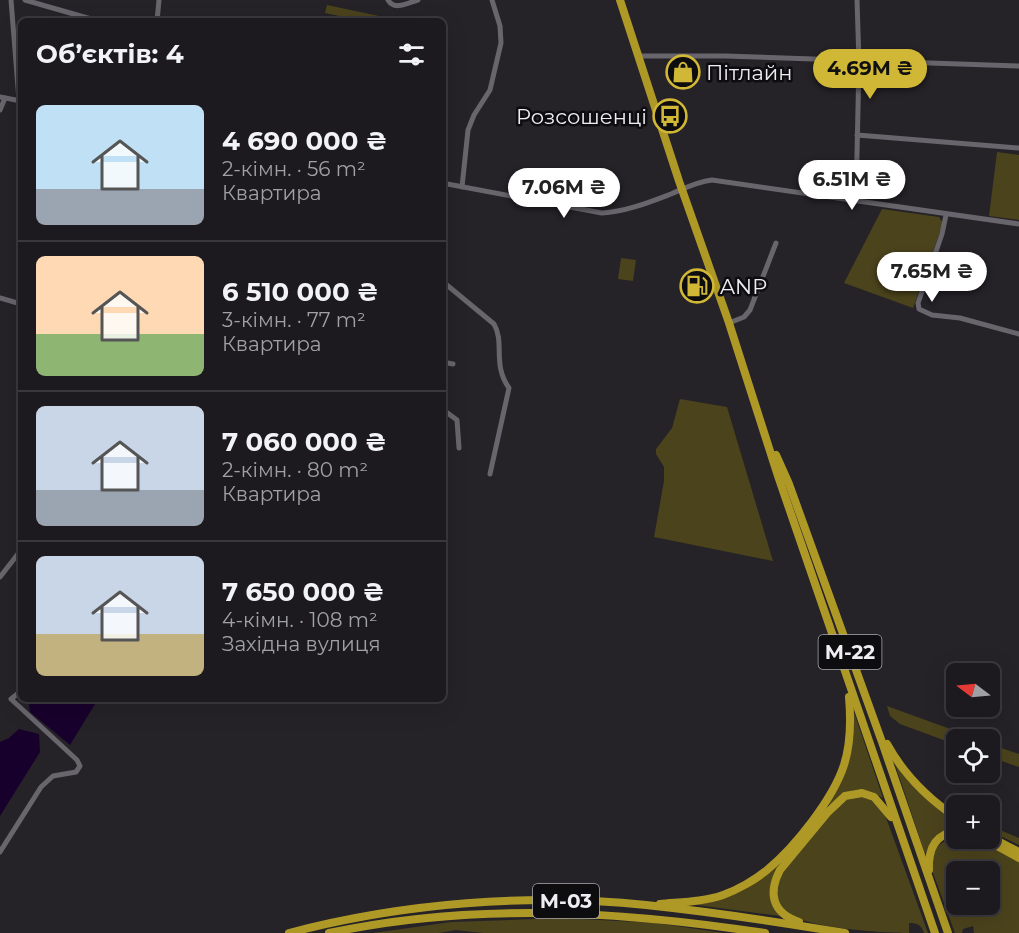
<!DOCTYPE html>
<html lang="uk">
<meta charset="utf-8">
<style>
:root{--surface:#1c1a1e;--page:#252327;--text:#f1f3f6;--muted:#a0a1a4;--line:#3a383c;--accent:#d0b836}
body{margin:0;font-family:Montserrat,sans-serif;background:var(--page);color:var(--text);height:100vh;display:flex;flex-direction:column;font-size:22px;white-space:nowrap}
*{box-sizing:border-box;margin:0}
p{font-size:20px;color:var(--muted)}
.icon{flex:none;width:33px;height:33px;fill:none;stroke:currentColor;stroke-width:2;stroke-linecap:round;stroke-linejoin:round}
.map{position:relative;flex:1;overflow:hidden}
.side{position:absolute;left:18px;top:18px;width:428px;height:684px;display:flex;flex-direction:column;background:var(--surface);border-radius:9px;box-shadow:0 6px 24px #0002,0 0 0 2px var(--line)}
.side>*{flex:none}
.needle{width:39px;rotate:286deg}
.tools{position:absolute;left:946px;top:663px;display:grid;gap:12px}
.tools a{display:grid;place-items:center;width:54px;height:54px;border-radius:9px;background:var(--surface);box-shadow:0 6px 24px #0002,0 0 0 2px var(--line);font-size:30px}
.price{position:absolute;translate:-50% -51px;padding:0 14px;border-radius:21px;background:#fff;color:#222;font-size:20px;line-height:39px;filter:drop-shadow(0 2px 3px #0008)}
.price::after{content:'';position:absolute;left:50%;top:36px;width:18px;height:14px;margin-left:-9px;background:inherit;clip-path:polygon(0 0,100% 0,50% 100%)}
.price.selected{background:var(--accent);color:#111}
ul{padding:0;list-style:none}
li{display:flex;align-items:center;gap:18px;height:150px;padding:0 18px}
li+li{border-top:2px solid var(--line)}
li span{display:grid;place-items:center;flex:none;width:168px;height:120px;border-radius:9px;color:#555}
li>.icon{margin-inline-start:auto}
span .icon{width:72px;height:72px;fill:#fffc;stroke-width:1}
li b{font-size:26px}
h2{display:flex;justify-content:space-between;align-items:center;height:72px;padding:0 18px;font-size:26px}
.map>svg:first-child{display:block}
</style>
<div class="map">
<svg width="1019" height="933" viewBox="0 0 1019 933">
<rect width="100%" height="100%" fill="#252228"/>
<g fill="#4b431c" fill-rule="evenodd">
<polygon points="327,5 379,16 378,21 363,21 325,13"/>
<polygon points="997,152 1019,155 1019,220 989,216"/>
<polygon points="882,209 939,217 943,223 913,308 844,283"/>
<polygon points="621,258 636,260 633,281 618,279"/>
<polygon points="680,399 727,407 773,561 654,537 664,481 664,467 656,454 656,449 672,428"/>
<polygon points="887,706 978,739 957,740 957,745 900,724 890,716"/>
<path d="M 854,712 L 883,798 C 861,785 849,787 830,805 L 829,803 L 851,751 Z"/>
<polygon points="990,744 1019,754 1019,767 990,757"/>
<polygon points="893,758 957,821 957,829 931,844 925,854"/>
<path d="M 863,796 L 870,799 L 884,812 L 928,933 L 924,933 C 921,925 918,923 909,923 L 909,933 C 884,933 802,928 784,911 C 775,903 776,887 780,877 C 784,864 800,852 808,841 C 819,828 831,810 845,800 C 850,797 857,797 863,796 Z"/>
<polygon points="990,826 1019,838 1019,845 990,831"/>
<path d="M 951,837 L 974,839 L 1019,862 L 1019,933 L 974,933 L 973,926 L 963,929 L 962,933 L 955,933 L 933,873 L 932,857 L 935,848 ZM 957,872 L 990,872 L 990,904 L 957,904 Z"/>
<path d="M 778,864 L 779,865 C 769,883 765,899 780,916 L 697,905 L 715,901 Z"/>
<polygon points="563,918 656,923 724,933 483,933 456,930 439,933 373,933 451,922"/>
</g>
<g fill="#18002c">
<polygon points="36,699 98,699 70,745 30,712 29,704"/>
<polygon points="19,729 39,734 40,752 0,816 0,742 9,738"/>
</g>
<g fill="none" stroke-linecap="round" stroke-linejoin="round">
<g stroke="#68656d" stroke-width="5">
<polyline points="11,0 19,100"/>
<polyline points="25,0 98,21"/>
<path d="M 388,0 C 394,11 408,3 418,0"/>
<polyline points="157,21 159,0"/>
<polyline points="639,56 725,56 1019,66"/>
<polyline points="0,97 21,101"/>
<polyline points="0,110 5,98"/>
<polyline points="857,135 1019,148"/>
<path d="M 442,183 L 602,213 C 625,212 650,202 671,194 C 685,188 696,182 712,180 L 1019,224"/>
<polyline points="462,187 468,130 474,115 490,90 501,43 500,26 492,0"/>
<polyline points="856,200 859,62 857,0"/>
<polyline points="946,215 942,234 918,303 919,309 932,315 960,318 1019,334"/>
<path d="M 442,281 L 494,324 C 505,343 492,364 509,388 L 490,474"/>
<polyline points="0,298 21,304"/>
<polyline points="729,323 744,317 750,310 776,243"/>
<polyline points="442,362 453,364"/>
<polyline points="442,409 457,420 459,448"/>
<polyline points="0,577 21,550"/>
<polyline points="0,852 41,787 53,776 76,772 80,766 77,760 11,699 21,691"/>
</g>
<g stroke="#ae9926" stroke-width="8">
<polyline points="620,0 679,181 729,323 778,476 935,933"/>
<polyline points="776,455 789,484 882,742 948,933"/>
<path d="M 887,744 C 904,775 927,798 957,818"/>
<polyline points="990,837 1019,852"/>
<polyline points="982,838 1019,858"/>
<path d="M 929,870 C 928,849 935,834 957,831"/>
<path d="M 660,904 C 681,902 703,902 723,895 C 737,890 755,880 767,870 C 795,847 833,799 844,765 C 851,743 851,720 849,697"/>
<path d="M 799,922 C 772,913 768,893 780,870 L 828,812 L 845,796 L 862,793 L 874,797 L 891,817"/>
<path d="M 289,933 C 402,903 530,893 646,905 C 712,912 779,922 845,933"/>
<path d="M 329,933 C 474,902 620,911 765,933"/>
</g>
</g>
<defs>
<symbol id="shop-ring" viewBox="-11 -11 22 22"><circle r="9.5" fill="#0d0c0f" stroke="#d0b836" stroke-width="1.5"/><path d="M-5-2.5h2.3a2.7 3.5 0 0 1 5.4 0H5L5.5 6h-11ZM-1.5-2.5h3a1.5 2.3 0 0 0-3 0Z" fill="#d0b836"/></symbol>
<symbol id="bus-ring" viewBox="-11 -11 22 22"><circle r="9.5" fill="#0d0c0f" stroke="#d0b836" stroke-width="1.5"/><path d="M-5-6H5V4H4V6H2V4H-2V6H-4V4H-5ZM-3.5-4V0h7V-4ZM-3.5 1.2v1.5H-2V1.2ZM2 1.2v1.5H3.5V1.2Z" fill="#d0b836"/></symbol>
<symbol id="fuel-ring" viewBox="-11 -11 22 22"><circle r="9.5" fill="#0d0c0f" stroke="#d0b836" stroke-width="1.5"/><path d="M-5.5-6h7V0h2V4h1.3V-2.5L3-4.5l.8-.8L6-3V5H2.5V1h-1V6h-7ZM-4.2-4.7v3.2H.2V-4.7Z" fill="#d0b836"/></symbol>
</defs>
<g fill-rule="evenodd">
<use href="#shop-ring" x="664" y="53" width="38" height="38"/>
<use href="#bus-ring" x="651" y="97" width="38" height="38"/>
<use href="#fuel-ring" x="678" y="267" width="38" height="38"/>
</g>
<g text-anchor="middle" dominant-baseline="central" stroke-width="5" stroke-linejoin="round" paint-order="stroke">
<g fill="#0d0c0f" stroke="#abaaad" stroke-width="1.5">
<rect x="818.5" y="635" width="63" height="34" rx="4.5"/>
<rect x="533" y="884" width="66" height="34" rx="4.5"/>
</g>
<g font-size="20" font-weight="bold" fill="#efedf1">
<text x="850" y="652">М-22</text>
<text x="566" y="901">М-03</text>
</g>
<g font-size="21" fill="#efedf1" stroke="#0d0c0f" text-anchor="start">
<text x="706" y="72">Пітлайн</text>
<text x="647" y="116" text-anchor="end">Розсошенці</text>
<text x="720" y="286">ANP</text>
</g>
</g>
</svg>
<div class="tools">
<a><svg class="needle" viewBox="-14 -14 28 28"><path d="M0-13l5 13h-10z" fill="#e53935"/><path d="M0 13l5-13h-10z" fill="#a0a1a4"/></svg></a>
<a><svg class="icon" aria-label="locate" viewBox="0 0 24 24"><circle cx="12" cy="12" r="6"/><path d="M12 2v4M12 18v4M2 12h4M18 12h4"/></svg></a>
<a>+</a>
<a>−</a>
</div>
<b class="price selected" style="left:870px;top:100px">4.69M ₴</b>
<b class="price" style="left:852px;top:211px">6.51M ₴</b>
<b class="price" style="left:564px;top:219px">7.06M ₴</b>
<b class="price" style="left:932px;top:303px">7.65M ₴</b>
<section class="side">
<h2>Об’єктів: 4<svg class="icon" aria-label="filters" viewBox="0 0 24 24"><path d="M4 7h16M4 17h16"/><circle cx="9" cy="7" r="2"/><circle cx="15" cy="17" r="2"/></svg></h2>
<ul>
<li><span style="background:linear-gradient(#bfe0f5 70%,#9aa5b1 0)"><svg class="icon" aria-label="home" viewBox="0 0 24 24"><path d="M3 11l9-7 9 7M6 9v11h12V9"/></svg></span><div><b>4 690 000 ₴</b><p>2-кімн. · 56 m²</p><p>Квартира</p></div></li>
<li><span style="background:linear-gradient(#ffd9b3 65%,#8fb573 0)"><svg class="icon" aria-label="home" viewBox="0 0 24 24"><path d="M3 11l9-7 9 7M6 9v11h12V9"/></svg></span><div><b>6 510 000 ₴</b><p>3-кімн. · 77 m²</p><p>Квартира</p></div></li>
<li><span style="background:linear-gradient(#c9d6e8 70%,#9aa5b1 0)"><svg class="icon" aria-label="home" viewBox="0 0 24 24"><path d="M3 11l9-7 9 7M6 9v11h12V9"/></svg></span><div><b>7 060 000 ₴</b><p>2-кімн. · 80 m²</p><p>Квартира</p></div></li>
<li><span style="background:linear-gradient(#c9d6e8 65%,#c2b280 0)"><svg class="icon" aria-label="home" viewBox="0 0 24 24"><path d="M3 11l9-7 9 7M6 9v11h12V9"/></svg></span><div><b>7 650 000 ₴</b><p>4-кімн. · 108 m²</p><p>Західна вулиця</p></div></li>
</ul>
</section>
</div>
